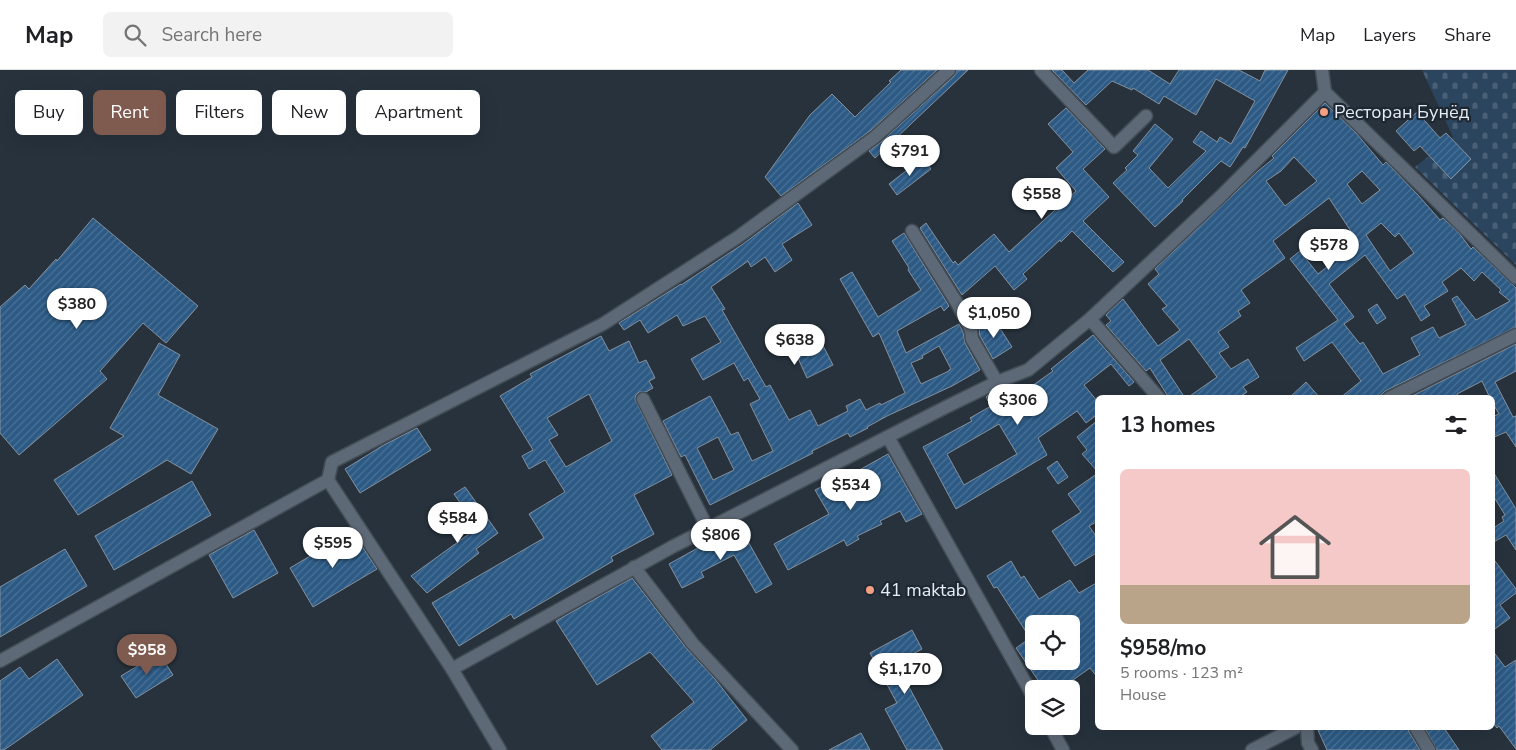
<!DOCTYPE html>
<meta charset="utf-8">
<style>
:root{--surface:#fff;--page:#f2f2f2;--text:#202124;--muted:#757577;--line:#e0e0e0;--accent:#7f5a4f}
body{margin:0;font-family:"Nunito Sans",sans-serif;background:var(--page);color:var(--text);height:100vh;display:flex;flex-direction:column;font-size:19px;white-space:nowrap}
*{box-sizing:border-box;margin:0}
p{font-size:16px;color:var(--muted)}
.icon{flex:none;width:28px;height:28px;fill:none;stroke:currentColor;stroke-width:2;stroke-linecap:round;stroke-linejoin:round}
.map{position:relative;flex:1;overflow:hidden}
.sheet{position:absolute;left:1095px;top:325px;width:400px;height:335px;display:flex;flex-direction:column;background:var(--surface);border-radius:8px;box-shadow:0 5px 20px #0002}
.sheet>*{flex:none}
.banner{position:absolute;left:15px;top:20px;width:475px;height:45px;display:flex;gap:10px}
.fabs{position:absolute;left:1025px;top:545px;display:grid;gap:10px}
.fabs a{display:grid;place-items:center;width:55px;height:55px;border-radius:8px;background:var(--surface);box-shadow:0 5px 20px #0002;font-size:25px}
.price{position:absolute;translate:-50% -42px;padding:0 11px;border-radius:18px;background:#fff;color:#222;font-size:16px;line-height:32px;filter:drop-shadow(0 1px 2px #0008)}
.price::after{content:'';position:absolute;left:50%;top:30px;width:15px;height:11px;margin-left:-8px;background:inherit;clip-path:polygon(0 0,100% 0,50% 100%)}
.price.on{background:var(--accent);color:#fff}
ul{padding:0;list-style:none}
li{display:grid;align-content:center;gap:10px;height:265px;padding:0 25px}
li+li{border-top:1px solid var(--line)}
li span{display:grid;place-items:center;height:155px;border-radius:8px;color:#555}
li>.icon{margin-inline-start:auto}
span .icon{width:90px;height:90px;fill:#fffc;stroke-width:1}
li b{font-size:21px}
h2{display:flex;justify-content:space-between;align-items:center;height:60px;padding:0 25px;font-size:21px}
.tag{padding:0 18px;border-radius:8px;background:var(--surface);box-shadow:0 5px 20px #0002;font-size:18px;line-height:45px}
.tag.on{background:var(--accent);color:#fff}
header{display:flex;align-items:center;gap:30px;box-sizing:border-box;height:70px;padding:0 25px;background:var(--surface);border-bottom:1px solid var(--line)}
header strong{font-size:24px}
nav{display:flex;gap:28px;margin-inline-start:auto;font-size:18px}
.search{width:350px;height:45px;background:var(--page);display:flex;align-items:center;gap:12px;box-sizing:border-box;padding:0 18px;border-radius:8px;color:var(--muted);font-size:19px}
.map>svg:first-child{display:block}
</style>
<header>
<strong>Map</strong>
<div class="search"><svg class="icon" aria-label="search" viewBox="0 0 24 24"><circle cx="10" cy="10" r="6"/><path d="M15 15l6 6"/></svg>Search here</div>
<nav><a>Map</a><a>Layers</a><a>Share</a></nav>
</header>
<div class="map">
<svg width="1516" height="680" viewBox="0 0 1516 680">
<defs>
<pattern id="cemetery-stones" width="16" height="16" patternUnits="userSpaceOnUse" patternTransform="scale(1.25)"><rect width="16" height="16" fill="#2c455e"/><path d="M2 7V4a2 2 0 0 1 4 0v3zM10 15v-3a2 2 0 0 1 4 0v3z" fill="#4a6076"/></pattern>
<pattern id="building-hatch" width="6" height="6" patternUnits="userSpaceOnUse" patternTransform="scale(1.25)"><rect width="6" height="6" fill="#2c5a85"/><path d="M-1 1l2-2M0 6l6-6M5 7l2-2" fill="none" stroke="#4a7297"/></pattern>
</defs>
<rect width="100%" height="100%" fill="#27323d"/>
<polygon fill="url(#cemetery-stones)" points="1422,0 1516,0 1516,195 1415,97 1453,67"/>
<g fill="url(#building-hatch)" stroke="#84919e" fill-rule="evenodd">
<polygon points="901,0 937,0 870,61 781,126 765,107 810,45 832,24 855,47 891,12 889,11"/>
<polygon points="957,0 968,0 875,88 869,81 880,73 954,6"/>
<polygon points="1052,0 1062,0 1074,13 1088,0 1148,0 1170,14 1179,0 1239,0 1260,11 1265,0 1288,0 1245,78 1243,77 1230,97 1221,91 1182,130 1183,131 1155,157 1113,113 1127,100 1125,98 1138,85 1133,81 1155,54 1173,69 1149,98 1168,118 1206,81 1193,72 1201,61 1217,72 1220,67 1231,74 1255,31 1216,9 1196,45 1164,26 1159,34 1133,18 1132,20 1112,11 1086,35"/>
<path d="M 1325,33 L 1356,63 L 1383,95 L 1386,92 L 1418,125 L 1440,150 L 1443,148 L 1459,163 L 1471,179 L 1473,177 L 1516,218 L 1516,257 L 1385,321 L 1382,324 L 1381,328 L 1340,328 L 1361,311 L 1332,272 L 1304,291 L 1296,278 L 1338,250 L 1290,189 L 1300,181 L 1318,204 L 1358,172 L 1329,128 L 1273,171 L 1285,188 L 1241,220 L 1250,233 L 1238,241 L 1241,246 L 1218,262 L 1229,277 L 1219,283 L 1231,299 L 1248,289 L 1259,307 L 1243,317 L 1247,322 L 1238,328 L 1187,328 L 1217,307 L 1189,269 L 1160,290 L 1185,328 L 1169,328 L 1150,298 L 1146,301 L 1106,255 L 1111,251 L 1106,245 L 1123,229 L 1158,276 L 1180,260 L 1162,239 L 1167,236 L 1148,214 L 1159,204 L 1155,199 L 1258,101 L 1274,88 L 1272,86 ZM 1294,87 L 1317,111 L 1285,136 L 1266,111 L 1281,101 ZM 1362,101 L 1380,120 L 1362,134 L 1347,114 ZM 1381,153 L 1395,167 L 1399,163 L 1414,183 L 1390,201 L 1366,165 ZM 1365,185 L 1397,229 L 1405,224 L 1421,251 L 1430,245 L 1424,236 L 1448,221 L 1442,212 L 1461,198 L 1474,211 L 1482,202 L 1501,220 L 1499,222 L 1510,231 L 1476,250 L 1457,226 L 1452,229 L 1466,255 L 1439,268 L 1433,257 L 1411,268 L 1420,285 L 1383,304 L 1363,272 L 1360,274 L 1344,254 L 1354,247 L 1329,214 Z"/>
<polygon points="1066,38 1105,79 1083,99 1109,127 1083,151 1124,192 1113,202 1072,161 1061,172 1060,170 1023,204 1027,209 1014,220 995,196 962,225 920,158 926,153 953,193 955,191 958,195 994,164 1009,182 1076,121 1056,98 1073,82 1048,54"/>
<polygon points="1417,42 1440,68 1446,63 1471,89 1451,109 1420,76 1414,81 1396,61"/>
<polygon points="923,88 931,99 897,125 889,114"/>
<path d="M 798,133 L 812,155 L 782,174 L 792,190 L 775,202 L 765,187 L 751,197 L 748,191 L 711,217 L 725,239 L 722,240 L 766,317 L 770,315 L 789,350 L 810,340 L 818,356 L 848,341 L 846,336 L 860,329 L 866,340 L 880,333 L 881,335 L 905,323 L 879,263 L 873,267 L 840,209 L 852,202 L 878,247 L 921,220 L 908,200 L 909,198 L 892,171 L 904,163 L 949,236 L 944,241 L 941,236 L 897,261 L 906,283 L 959,254 L 963,262 L 965,273 L 980,300 L 952,316 L 887,346 L 867,357 L 868,358 L 850,367 L 848,363 L 812,381 L 813,383 L 710,435 L 685,385 L 681,387 L 663,351 L 710,326 L 731,365 L 738,362 L 752,391 L 773,381 L 750,334 L 760,329 L 748,308 L 744,311 L 734,293 L 703,310 L 691,289 L 721,272 L 705,246 L 683,256 L 677,245 L 648,263 L 640,250 L 624,260 L 619,253 L 681,214 L 681,215 L 743,174 ZM 939,276 L 951,299 L 949,300 L 949,301 L 921,314 L 911,293 L 923,288 L 922,286 ZM 718,367 L 734,400 L 713,410 L 697,378 Z"/>
<polygon points="93,148 198,236 166,273 143,253 100,301 107,309 19,385 0,363 0,237 25,215 29,219 56,189 57,191"/>
<polygon points="1377,234 1386,248 1377,254 1368,240"/>
<polygon points="994,249 1012,277 993,289 980,266 979,259"/>
<polygon points="817,264 833,295 807,308 797,286 809,280 804,270"/>
<path d="M 1093,265 L 1134,312 L 1129,316 L 1111,294 L 1084,315 L 1098,332 L 1098,344 L 1086,353 L 1077,341 L 1038,368 L 1047,385 L 956,439 L 923,377 L 972,351 L 970,348 L 991,336 L 986,327 L 987,326 L 1002,319 L 1006,325 L 1014,320 L 1018,326 L 1053,301 L 1051,299 ZM 999,354 L 1017,384 L 964,415 L 947,384 Z"/>
<path d="M 601,266 L 609,281 L 629,271 L 639,293 L 646,290 L 655,308 L 649,311 L 653,318 L 646,322 L 639,322 L 636,325 L 635,329 L 672,405 L 634,425 L 654,464 L 611,487 L 613,491 L 514,549 L 511,544 L 459,576 L 432,533 L 544,468 L 529,444 L 565,422 L 545,390 L 529,399 L 522,386 L 533,380 L 500,326 L 532,307 L 530,304 ZM 589,324 L 612,371 L 566,397 L 549,370 L 558,365 L 547,348 Z"/>
<polygon points="159,273 180,285 158,325 218,359 191,404 167,390 78,445 54,410 124,366 110,358"/>
<polygon points="1516,274 1516,301 1495,312 1513,347 1516,346 1516,377 1506,362 1492,368 1492,347 1499,344 1492,332 1492,328 1490,328 1482,311 1457,324 1459,328 1408,328"/>
<polygon points="1306,312 1320,328 1289,328"/>
<polygon points="1098,350 1098,402 1082,384 1087,380 1077,367"/>
<polygon points="417,358 431,380 360,423 345,399 382,376"/>
<polygon points="888,384 922,444 906,452 900,441 880,451 882,454 857,466 859,469 847,476 844,470 788,500 774,474 829,444 815,420 827,414 829,417"/>
<polygon points="1057,391 1068,407 1058,414 1047,398"/>
<polygon points="1492,400 1516,439 1516,480 1506,465 1492,473 1492,459 1504,451 1502,447 1505,445 1492,424"/>
<polygon points="1098,403 1098,451 1089,456 1098,469 1098,482 1075,496 1052,461 1081,442 1068,424"/>
<polygon points="192,411 211,445 114,500 95,466"/>
<polygon points="465,417 498,463 476,479 479,483 427,523 411,506 469,464 454,443 463,437 454,424"/>
<polygon points="732,459 739,472 746,468 772,514 756,523 734,485 701,502 704,507 682,518 669,494"/>
<polygon points="254,460 278,503 233,528 209,485"/>
<polygon points="352,461 377,499 313,537 290,498"/>
<polygon points="65,479 87,516 0,567 0,517"/>
<polygon points="1492,487 1516,519 1516,523 1500,535 1510,548 1492,561"/>
<path d="M 1011,491 L 1021,508 L 1024,506 L 1039,529 L 1070,510 L 1079,523 L 1098,512 L 1098,608 L 1090,598 L 1060,619 L 1044,619 L 1016,578 L 1030,568 L 997,517 L 994,518 L 987,506 ZM 1034,554 L 1071,554 L 1071,591 L 1034,591 Z"/>
<polygon points="632,508 687,579 715,609 747,650 710,680 662,680 651,666 694,632 650,582 597,615 556,551"/>
<polygon points="912,560 922,579 896,593 943,680 907,680 885,639 897,633 870,583"/>
<polygon points="1492,580 1505,597 1516,590 1516,679 1499,656 1497,658 1492,652"/>
<polygon points="159,583 173,605 136,628 121,606"/>
<polygon points="57,589 83,625 4,680 0,680 0,611 20,597 29,609"/>
<polygon points="1317,658 1408,658 1409,662 1420,680 1327,680"/>
<polygon points="1425,658 1444,658 1459,680 1437,680"/>
<polygon points="861,663 870,680 829,680"/>
</g>
<g fill="none" stroke-linecap="round" stroke-linejoin="round">
<defs>
<g id="minor">
<polyline points="1041,0 1114,77 1146,46"/>
<polyline points="1322,0 1325,22 1516,208"/>
<polyline points="912,161 957,233 971,260 972,269 997,312"/>
<polyline points="1090,249 1159,328"/>
<polyline points="1389,328 1516,265"/>
<polyline points="643,329 708,459"/>
<polyline points="888,367 1034,628"/>
<polyline points="328,410 332,392 603,254 738,167 875,67 949,0"/>
<polyline points="634,497 693,574 792,680"/>
<polyline points="0,591 328,410 452,599 500,680"/>
<polyline points="452,599 672,477 946,337 997,312 1028,300 1090,249 1220,127 1325,22"/>
<polyline points="1050,656 1063,680"/>
<polyline points="1307,658 1308,673 1312,680"/>
<polyline points="1416,658 1429,680"/>
<polyline points="1252,680 1295,658"/>
</g>
</defs>
<use href="#minor" stroke="#434d56" stroke-width="15"/>
<use href="#minor" stroke="#5d6976" stroke-width="12"/>
</g>
<g fill="#f39f84" stroke="#1e2833" stroke-width="2">
<circle cx="1324" cy="42" r="5"/>
<circle cx="870" cy="520" r="5"/>
</g>
<g text-anchor="middle" dominant-baseline="central" stroke-width="4.5" stroke-linejoin="round" paint-order="stroke">
<g font-size="18" fill="#e5edf4" stroke="#1e2833" text-anchor="start">
<text x="1334" y="42">Ресторан Бунёд</text>
<text x="880" y="520">41 maktab</text>
</g>
</g>
</svg>
<div class="fabs">
<a><svg class="icon" aria-label="locate" viewBox="0 0 24 24"><circle cx="12" cy="12" r="6"/><path d="M12 2v4M12 18v4M2 12h4M18 12h4"/></svg></a>
<a><svg class="icon" aria-label="layers" viewBox="0 0 24 24"><path d="M12 4l9 5-9 5-9-5zM3 14l9 5 9-5"/></svg></a>
</div>
<b class="price" style="left:910px;top:107px">$791</b>
<b class="price" style="left:1042px;top:150px">$558</b>
<b class="price" style="left:1329px;top:201px">$578</b>
<b class="price" style="left:77px;top:260px">$380</b>
<b class="price" style="left:994px;top:269px">$1,050</b>
<b class="price" style="left:795px;top:296px">$638</b>
<b class="price" style="left:1018px;top:356px">$306</b>
<b class="price" style="left:851px;top:441px">$534</b>
<b class="price" style="left:458px;top:474px">$584</b>
<b class="price" style="left:721px;top:491px">$806</b>
<b class="price" style="left:333px;top:499px">$595</b>
<b class="price on" style="left:147px;top:606px">$958</b>
<b class="price" style="left:905px;top:625px">$1,170</b>
<div class="banner">
<a class="tag">Buy</a>
<a class="tag on">Rent</a>
<a class="tag">Filters</a>
<a class="tag">New</a>
<a class="tag">Apartment</a>
</div>
<section class="sheet">
<h2>13 homes<svg class="icon" aria-label="filters" viewBox="0 0 24 24"><path d="M4 7h16M4 17h16"/><circle cx="9" cy="7" r="2"/><circle cx="15" cy="17" r="2"/></svg></h2>
<ul>
<li><span style="background:linear-gradient(#f6c9c9 75%,#b9a48a 0)"><svg class="icon" aria-label="home" viewBox="0 0 24 24"><path d="M3 11l9-7 9 7M6 9v11h12V9"/></svg></span><div><b>$958/mo</b><p>5 rooms · 123 m²</p><p>House</p></div></li>
</ul>
</section>
</div>
